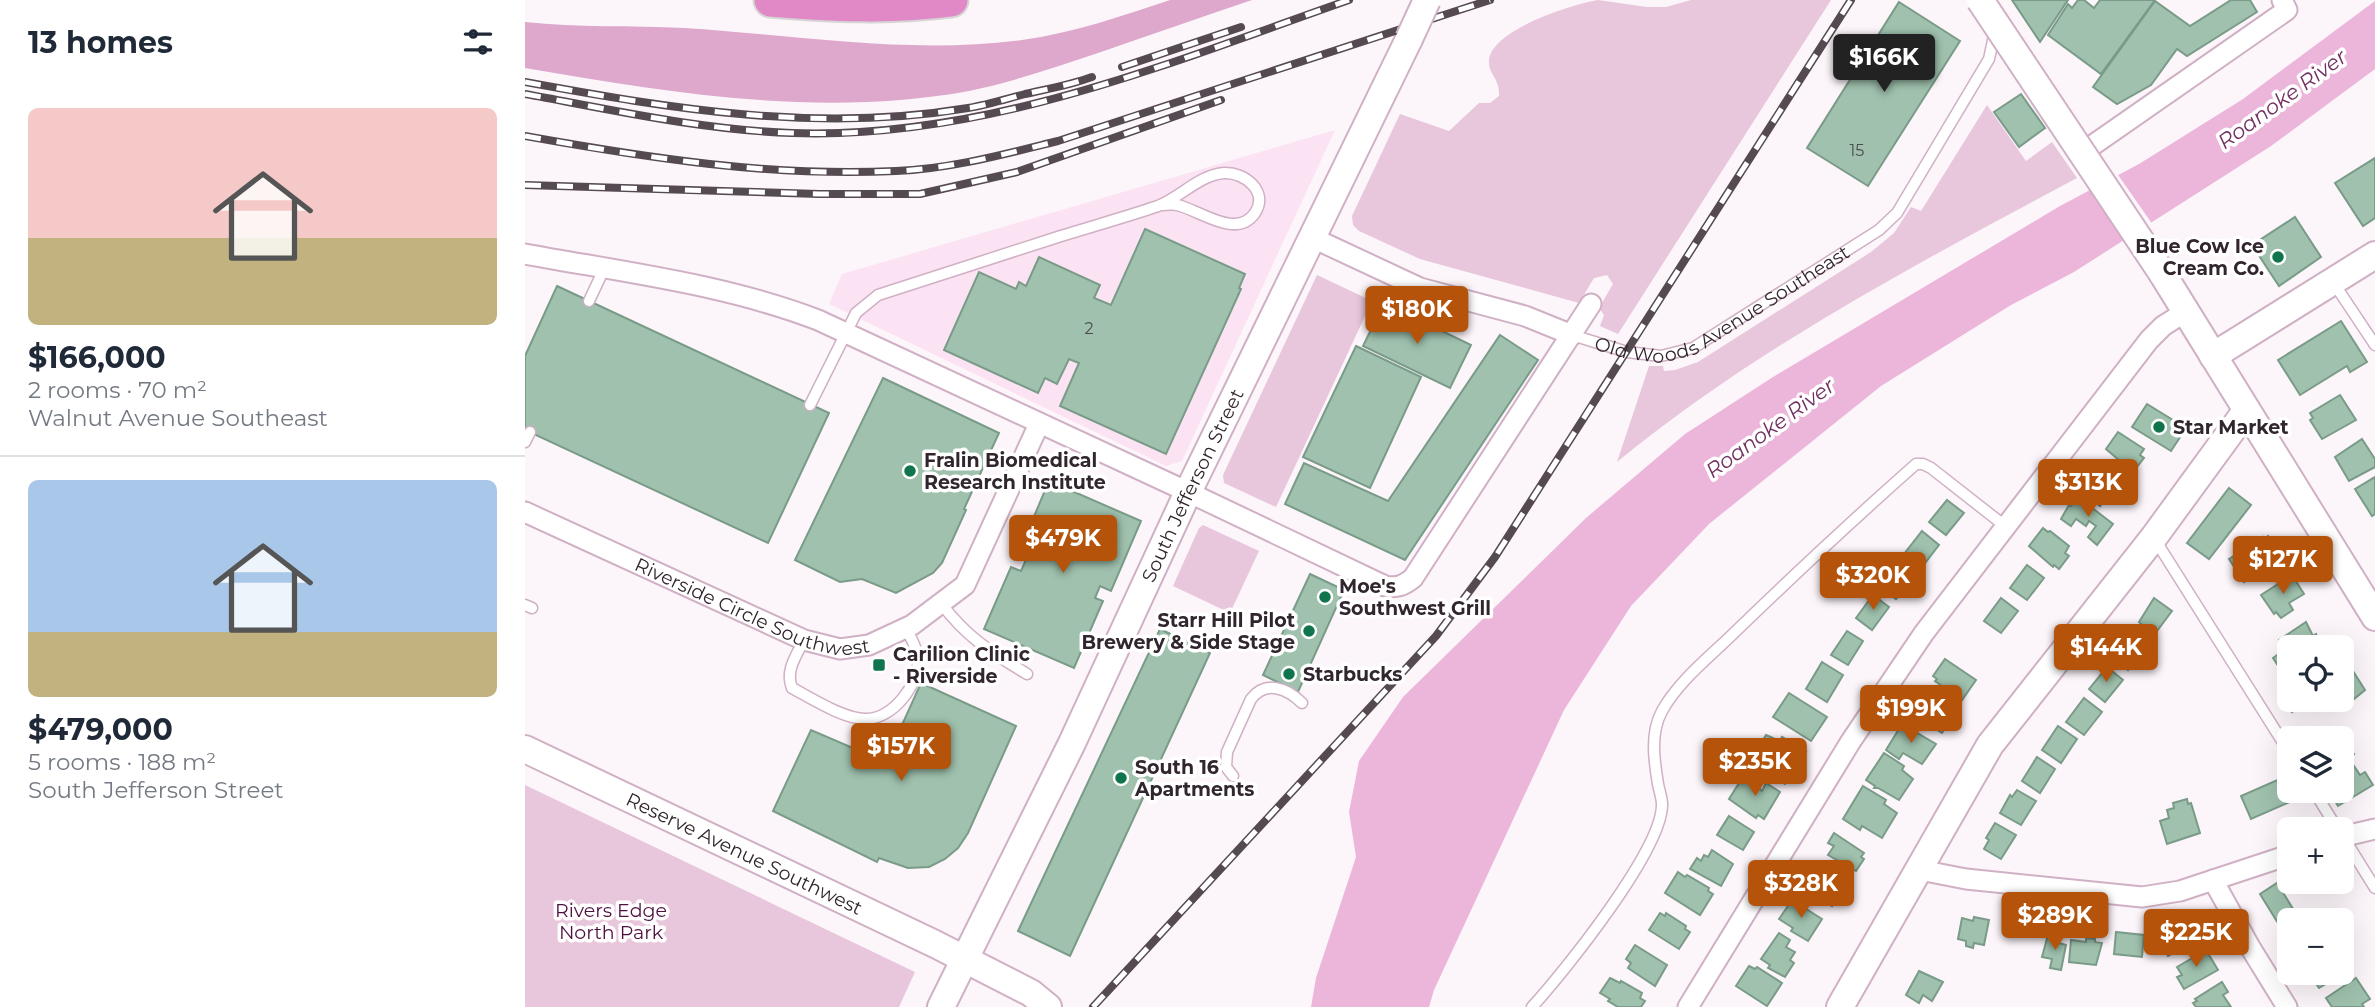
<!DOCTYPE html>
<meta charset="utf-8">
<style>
:root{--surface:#fff;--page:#f6f6f7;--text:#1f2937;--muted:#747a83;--line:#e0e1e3;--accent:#b45309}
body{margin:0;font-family:Montserrat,sans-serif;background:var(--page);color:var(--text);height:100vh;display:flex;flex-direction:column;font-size:26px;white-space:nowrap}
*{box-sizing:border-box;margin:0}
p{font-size:23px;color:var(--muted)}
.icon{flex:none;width:38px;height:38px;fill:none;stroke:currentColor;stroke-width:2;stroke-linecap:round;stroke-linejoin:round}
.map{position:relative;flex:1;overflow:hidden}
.sheet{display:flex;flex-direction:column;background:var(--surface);width:525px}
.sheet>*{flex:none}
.tools{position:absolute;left:1752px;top:635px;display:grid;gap:14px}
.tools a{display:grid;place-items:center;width:77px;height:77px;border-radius:10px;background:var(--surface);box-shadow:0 7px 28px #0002;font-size:35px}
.price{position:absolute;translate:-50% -60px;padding:0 16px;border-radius:7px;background:var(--accent);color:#fff;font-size:23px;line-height:46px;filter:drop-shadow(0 2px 4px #0008)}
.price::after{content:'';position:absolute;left:50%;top:42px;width:21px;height:16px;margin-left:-10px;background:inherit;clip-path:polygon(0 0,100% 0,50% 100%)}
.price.active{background:#222;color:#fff}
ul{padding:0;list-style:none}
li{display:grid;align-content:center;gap:14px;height:371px;padding:0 28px}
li+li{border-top:2px solid var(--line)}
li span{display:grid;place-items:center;height:217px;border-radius:10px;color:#555}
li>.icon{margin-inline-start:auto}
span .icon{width:126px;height:126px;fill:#fffc;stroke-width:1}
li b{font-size:30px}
h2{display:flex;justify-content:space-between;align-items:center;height:84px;padding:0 28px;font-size:30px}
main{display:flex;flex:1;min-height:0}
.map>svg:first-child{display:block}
</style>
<main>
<section class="sheet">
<h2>13 homes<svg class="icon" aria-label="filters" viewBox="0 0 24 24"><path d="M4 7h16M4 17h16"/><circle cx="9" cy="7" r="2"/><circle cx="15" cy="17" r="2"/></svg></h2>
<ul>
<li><span style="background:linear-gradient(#f6c9c9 60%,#c2b280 0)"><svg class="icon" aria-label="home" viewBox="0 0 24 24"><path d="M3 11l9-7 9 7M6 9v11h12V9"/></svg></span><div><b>$166,000</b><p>2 rooms · 70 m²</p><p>Walnut Avenue Southeast</p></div></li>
<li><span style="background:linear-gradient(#a9c7e8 70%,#c2b280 0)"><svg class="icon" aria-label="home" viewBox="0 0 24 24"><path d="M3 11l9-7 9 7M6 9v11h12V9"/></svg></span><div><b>$479,000</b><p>5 rooms · 188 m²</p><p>South Jefferson Street</p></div></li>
</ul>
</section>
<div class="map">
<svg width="1850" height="1007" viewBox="0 0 1850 1007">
<rect width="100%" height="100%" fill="#fcf5fa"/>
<polygon fill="#fce3f3" points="810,130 657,461 641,466 304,304 317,274"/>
<g fill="#e8c6dc">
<path d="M 1073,0 L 1122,7 L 1141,7 L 1166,0 L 1306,0 L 1093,334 L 1075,326 L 1079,315 L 1074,308 L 1088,284 L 1082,275 L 1069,278 L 1054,303 L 895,259 L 834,231 L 828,225 L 827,216 L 875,114 L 924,131 L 954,103 L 965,103 L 974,96 C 975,78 963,74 964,61 C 965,30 1048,4 1073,0 Z"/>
<path d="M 1462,105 L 1501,161 L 1527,142 L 1552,178 C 1393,263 1231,348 1092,462 L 1124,366 L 1138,366 L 1139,371 L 1150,370 L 1173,362 L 1346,252 L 1369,233 L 1386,207 L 1396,211 Z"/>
<polygon points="792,275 847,301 751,507 699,483 698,475"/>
<polygon points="678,525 734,551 705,613 648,586 674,528"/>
<polygon points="0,785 390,972 374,1007 0,1007"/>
</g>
<path fill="#dda8cc" d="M 645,0 L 727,0 C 677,17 627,34 576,52 C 533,66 489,82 444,91 C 296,118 146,93 0,68 L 0,22 C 53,28 106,25 159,28 C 272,35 384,55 497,40 C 548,33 597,16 645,0 Z"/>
<polygon fill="#ecb6db" points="1850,1 1850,69 1746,146 1549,272 1486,305 1356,386 1184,524 1106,606 1039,710 909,990 904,1007 786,1007 791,978 831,857 824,812 834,761 878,697 1061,518 1160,434 1248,377 1535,206 1614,164 1718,99"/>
<polygon fill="#fcf5fa" points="1591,172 1628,225 1601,243 1563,187"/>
<g fill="#9fc1ad" stroke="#799b88" stroke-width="2">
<polygon points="1487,0 1543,0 1515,42"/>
<polygon points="1553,0 1559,0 1569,8 1575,0 1630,0 1576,74 1523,35 1543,4 1547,8"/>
<polygon points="1706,0 1725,0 1732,12 1662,56 1652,49 1626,85 1592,104 1568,87 1630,1 1665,26"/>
<polygon points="1374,2 1435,41 1343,186 1282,148"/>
<polygon points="1496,94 1520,128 1494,147 1469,112"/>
<polygon points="1850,158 1850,218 1838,226 1810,183"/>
<polygon points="1770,217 1796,257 1754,286 1727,245"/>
<polygon points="620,229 720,274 714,288 716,289 641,454 535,406 554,363 544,359 532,384 520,378 513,393 419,350 454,272 491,289 494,282 501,286 514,257 575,285 569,298 586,305"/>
<polygon points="32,286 304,413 243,543 0,430 0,356"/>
<polygon points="859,303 946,345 925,388 838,346"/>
<polygon points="1816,321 1842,362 1825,372 1822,366 1775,395 1753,360"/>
<polygon points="975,335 1013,360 880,560 760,504 779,463 863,501"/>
<polygon points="831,346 896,377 845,488 778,457"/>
<polygon points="358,378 474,433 439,509 441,510 417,563 408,573 371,593 337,579 315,582 270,560"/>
<polygon points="1815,395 1831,420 1797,439 1785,420 1788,418 1785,413"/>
<polygon points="1622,404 1661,428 1646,451 1607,427"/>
<polygon points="1593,432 1619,449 1615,455 1619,458 1608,472 1581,449"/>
<polygon points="1837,439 1850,459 1850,467 1824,481 1810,457"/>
<polygon points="1578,463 1596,478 1575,506 1556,491"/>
<polygon points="1850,477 1850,514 1847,516 1830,489"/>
<polygon points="524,481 616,521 586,591 575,586 570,598 578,601 549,668 459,629 486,567 496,571 508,544 499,540"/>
<polygon points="1704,488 1726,505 1684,559 1662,543"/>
<polygon points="1553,497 1588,524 1572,545 1563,537 1571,526 1564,521 1561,526 1551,519 1546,526 1536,519 1544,505 1546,506"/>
<polygon points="1422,500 1439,513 1421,535 1404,522"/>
<polygon points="1518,528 1523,532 1525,531 1544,546 1540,553 1544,556 1534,569 1529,565 1528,567 1504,546"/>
<polygon points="1397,531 1414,545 1397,567 1379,554"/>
<polygon points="1743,536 1761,563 1745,573 1742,567 1719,582 1704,559 1738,537 1739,539"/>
<polygon points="1372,564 1388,577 1371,599 1355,587"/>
<polygon points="1502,565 1519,578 1502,600 1485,588"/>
<polygon points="785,574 819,590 773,692 738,675"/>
<polygon points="1767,575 1779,594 1764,603 1768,610 1756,618 1751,612 1749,614 1736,595"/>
<polygon points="1348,595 1364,607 1347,630 1331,618"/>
<polygon points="1476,598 1493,611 1476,633 1459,621"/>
<polygon points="1629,598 1647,611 1629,635 1614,622"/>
<polygon points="1781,622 1788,636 1791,634 1796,644 1795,648 1764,648 1764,672 1759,675 1748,658 1759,650 1754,640"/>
<polygon points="635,629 685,653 545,956 493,931"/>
<polygon points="1322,631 1338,641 1323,665 1306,655"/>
<polygon points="1604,635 1620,648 1603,670 1588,658"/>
<polygon points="1420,659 1451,680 1437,700 1410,681 1412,679 1408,676"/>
<polygon points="1821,660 1840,690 1828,700 1808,711 1801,700 1816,700 1816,663"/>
<polygon points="1297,662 1318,675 1302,702 1281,689"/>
<polygon points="1582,667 1598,680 1580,702 1564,689"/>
<polygon points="396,683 491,726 443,833 433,848 420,859 404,867 383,868 354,858 352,862 248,811 286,730 330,749 372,736"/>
<polygon points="1264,693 1302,717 1286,741 1248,717"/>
<polygon points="1406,693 1431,711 1417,733 1391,717 1396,709 1393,707 1395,703 1398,705"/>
<polygon points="1764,694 1764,700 1781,700 1782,702 1767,712 1758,698"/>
<polygon points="1559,698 1577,712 1559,735 1541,722"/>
<polygon points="1377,724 1411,744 1397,764 1378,753 1374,759 1361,750"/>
<polygon points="1533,726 1552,739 1536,763 1517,750"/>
<polygon points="1241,735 1255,741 1257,737 1281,751 1260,784 1242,773 1244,769 1228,756"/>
<polygon points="1821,742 1829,754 1823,757 1835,775 1840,772 1848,785 1813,806 1804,791 1816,791 1816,745"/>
<polygon points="1359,753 1379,766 1377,770 1388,779 1374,800 1353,788 1349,788 1350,786 1341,780"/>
<polygon points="1512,757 1530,769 1515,793 1497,781"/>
<polygon points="1757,778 1767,801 1726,819 1716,796"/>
<polygon points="1216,780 1231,785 1237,791 1241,783 1255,792 1239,819 1233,815 1231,818 1204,799"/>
<polygon points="1338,786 1361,800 1359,804 1372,813 1357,838 1337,826 1335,830 1318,819"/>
<polygon points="1492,790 1511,801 1496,825 1475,813 1485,795 1487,797"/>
<polygon points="1662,799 1663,804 1666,803 1675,833 1642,844 1635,821 1644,818 1642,810 1649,808 1648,803"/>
<polygon points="1204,816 1229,832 1218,850 1192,835"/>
<polygon points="1470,823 1491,835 1476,859 1459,849 1464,840 1461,838"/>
<polygon points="1309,833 1339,853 1336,857 1339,859 1331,871 1303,855 1309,846 1303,843"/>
<polygon points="1187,850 1208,864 1196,886 1165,869 1172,858 1176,861 1179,855 1183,857"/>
<polygon points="1287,866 1319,885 1307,906 1275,886"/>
<polygon points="1153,872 1160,877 1162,875 1184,888 1183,891 1188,894 1175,915 1140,893"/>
<polygon points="1752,883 1770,912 1753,923 1735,894"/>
<polygon points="1267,900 1297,919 1283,941 1266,931 1268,928 1254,919"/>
<polygon points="1135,913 1140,916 1141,913 1161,926 1160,929 1165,932 1154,949 1124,930"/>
<polygon points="1449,917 1464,920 1459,945 1449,943 1448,948 1441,946 1441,941 1433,939 1437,918 1448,921"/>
<polygon points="1664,918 1675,937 1670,939 1671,941 1643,956 1630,936"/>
<polygon points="1591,932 1619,935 1617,957 1589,954"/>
<polygon points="1254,933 1265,940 1261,947 1270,952 1265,960 1269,963 1260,977 1243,968 1245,965 1236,959"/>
<polygon points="1523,935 1535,938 1534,943 1541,945 1536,970 1525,968 1527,959 1517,957"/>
<polygon points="1561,938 1570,939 1570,942 1577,943 1571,965 1544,962 1546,940 1561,942"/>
<polygon points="1110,945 1142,965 1130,986 1103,968 1106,963 1101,959"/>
<polygon points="1681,950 1693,970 1659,989 1652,977 1657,975 1652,967"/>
<polygon points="1224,966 1230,969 1232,967 1257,983 1242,1006 1211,986"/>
<polygon points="1816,969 1819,973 1794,988 1784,973 1816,973"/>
<polygon points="1394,971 1418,982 1407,1001 1398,995 1394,1003 1381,995"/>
<polygon points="1085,978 1095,983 1096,981 1117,993 1115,998 1120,1001 1116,1007 1093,1007 1083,1001 1085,999 1075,993"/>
<polygon points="1831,978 1845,999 1837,1004 1839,1007 1807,1007 1801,998"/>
<polygon points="1697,982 1703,992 1698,995 1706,1007 1671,1007 1668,1003 1672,1001 1670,999"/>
</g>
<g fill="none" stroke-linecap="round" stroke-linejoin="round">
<defs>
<g id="lane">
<polyline points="1808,282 1850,345"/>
<polyline points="64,301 79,269"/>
<path id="s1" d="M 1047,335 L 1102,352 L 1136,356 L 1168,348 L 1354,230 L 1372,213 L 1464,59 L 1470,31"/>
<path d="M 285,405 L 331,313 L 353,295 C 414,275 475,256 536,236 C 568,226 601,217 633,206 C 656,197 674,175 699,173 C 720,172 744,192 730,213 C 711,240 675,210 652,205 C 647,204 641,205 636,205"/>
<polyline points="0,442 5,432"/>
<polyline points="1629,538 1764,752"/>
<path d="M 416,603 C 441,637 466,652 502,674"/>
<polyline points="0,605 7,608"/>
<path d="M 279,640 C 271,656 260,671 267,688 C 286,698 320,720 342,719 C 369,718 395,683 393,658 C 392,647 385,637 381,628"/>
<path d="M 708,776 L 701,767 L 702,752 L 726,699 C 741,680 762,688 777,703"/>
<polyline points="1789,791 1813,830"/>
<polyline points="1817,835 1850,888"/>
<path d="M 1007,1007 C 1039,972 1138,849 1137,804 C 1137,798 1134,790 1133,784 C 1129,760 1125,733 1137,711 C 1154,680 1187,655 1212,630 C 1271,573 1330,518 1391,464 L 1398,464 L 1406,468 L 1480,526"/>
</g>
<g id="street">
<polyline points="1558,152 1762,10 1757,0"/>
<polyline points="788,238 895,288 1000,316 1047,335"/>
<path d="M 0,254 C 97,272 199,284 293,320 L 663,492 L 860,586 C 872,588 878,586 888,578 L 1066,304"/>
<path id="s2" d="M 0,512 L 279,640 L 315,649 L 344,645 L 387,625 L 440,585 L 514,424"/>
<polyline points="1816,837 1850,829"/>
<polyline points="1395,870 1441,879 1617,897 1655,891 1764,855"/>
<polyline points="1688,880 1725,947 1762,1007"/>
<polyline points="1163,1007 1326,741 1399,633 1624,340 1638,326 1660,312"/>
</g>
<g id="secondary">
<polyline points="1637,273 1850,617"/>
<polyline points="1688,356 1850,255"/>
<path id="s3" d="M 0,749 L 410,944 L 506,993 L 523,1007"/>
<path id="s4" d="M 416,1007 L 547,743 L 663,492 L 884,39"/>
<polyline points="1315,1007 1465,745 1629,537 1721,411"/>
</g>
<path id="highway" d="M 246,0 C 305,5 367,8 426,0"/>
</defs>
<use href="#lane" stroke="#d0b0c5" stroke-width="13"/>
<use href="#street" stroke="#d0b0c5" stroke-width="23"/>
<use href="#secondary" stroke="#d0b0c5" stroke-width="30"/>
<use href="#highway" stroke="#d6d4d5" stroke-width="37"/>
<use href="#lane" stroke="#fff" stroke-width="10"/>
<use href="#street" stroke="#fff" stroke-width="19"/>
<use href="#secondary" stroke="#fff" stroke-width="26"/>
<use href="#highway" stroke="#e188c7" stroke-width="33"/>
<defs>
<g id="rail">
<polyline points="597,67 716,27"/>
<path d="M 0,82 C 147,109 294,133 443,108 C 462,105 481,99 500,94 C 522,89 545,85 567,77"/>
<path d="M 0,94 C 88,110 177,130 267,133 C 460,140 644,63 824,0"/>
<path d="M 0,136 C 123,158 246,177 371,171 C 425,169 480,154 533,141 L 965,0"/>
<polyline points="0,185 294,194 395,194 492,172 696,100"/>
<polyline points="568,1007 911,636 970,557 1326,0"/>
</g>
</defs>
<use href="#rail" stroke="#554a51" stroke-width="8"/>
<use href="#rail" stroke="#fff" stroke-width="5" stroke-dasharray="16" stroke-linecap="butt"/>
<defs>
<g id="secondary-bridge">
<polyline points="1455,0 1637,273"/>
<polyline points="884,39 902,0"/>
</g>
</defs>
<use href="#secondary-bridge" stroke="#d0b0c5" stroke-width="30" stroke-linecap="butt"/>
<use href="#secondary-bridge" stroke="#fff" stroke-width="26"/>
</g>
<g fill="#10744c" stroke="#fff" stroke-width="2.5">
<circle cx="1753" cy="257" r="7"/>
<circle cx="1634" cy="427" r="7"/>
<circle cx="385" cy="471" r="7"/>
<circle cx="800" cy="597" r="7"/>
<circle cx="784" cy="631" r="7"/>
<rect x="347" y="658" width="14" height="14" rx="3.5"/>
<circle cx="764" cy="674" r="7"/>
<circle cx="596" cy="778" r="7"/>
</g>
<g text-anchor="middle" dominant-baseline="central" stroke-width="7" stroke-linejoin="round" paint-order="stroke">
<g font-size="16" fill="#4d4d4e">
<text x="1332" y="150">15</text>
<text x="564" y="328">2</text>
</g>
<g font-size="19" font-weight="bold" fill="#32262e" stroke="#fff" text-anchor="start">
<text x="1739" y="246" text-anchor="end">Blue Cow Ice<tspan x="1739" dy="22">Cream Co.</tspan></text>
<text x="1648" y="427">Star Market</text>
<text x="399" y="460">Fralin Biomedical<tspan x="399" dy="22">Research Institute</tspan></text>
<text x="814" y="586">Moe's<tspan x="814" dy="22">Southwest Grill</tspan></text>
<text x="770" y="620" text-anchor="end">Starr Hill Pilot<tspan x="770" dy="22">Brewery &amp; Side Stage</tspan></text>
<text x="368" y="654">Carilion Clinic<tspan x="368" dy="22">- Riverside</tspan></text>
<text x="778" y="674">Starbucks</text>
<text x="610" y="767">South 16<tspan x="610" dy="22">Apartments</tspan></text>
</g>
<g font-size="19" fill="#32262e" stroke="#fff">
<text stroke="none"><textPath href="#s1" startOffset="166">Old Woods Avenue Southeast</textPath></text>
<text stroke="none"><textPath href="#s4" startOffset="579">South Jefferson Street</textPath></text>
<text stroke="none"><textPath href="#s2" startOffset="248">Riverside Circle Southwest</textPath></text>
<text stroke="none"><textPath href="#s3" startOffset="243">Reserve Avenue Southwest</textPath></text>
</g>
<g font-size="19" fill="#4f1040" stroke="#fff">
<text x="86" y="910">Rivers Edge<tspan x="86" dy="22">North Park</tspan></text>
</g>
<g font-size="21" font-style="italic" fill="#713160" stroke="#fff">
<text transform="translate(1757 99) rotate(-36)">Roanoke River</text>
<text transform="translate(1245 428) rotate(-36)">Roanoke River</text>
</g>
</g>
</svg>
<div class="tools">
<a><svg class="icon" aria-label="locate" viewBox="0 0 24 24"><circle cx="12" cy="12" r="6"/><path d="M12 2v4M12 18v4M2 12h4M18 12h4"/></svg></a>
<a><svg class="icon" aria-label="layers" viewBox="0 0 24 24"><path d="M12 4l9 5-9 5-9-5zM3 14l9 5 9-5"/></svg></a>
<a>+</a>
<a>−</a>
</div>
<b class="price active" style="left:1359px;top:94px">$166K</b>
<b class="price" style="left:892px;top:346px">$180K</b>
<b class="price" style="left:1563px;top:519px">$313K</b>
<b class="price" style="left:538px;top:575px">$479K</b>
<b class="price" style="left:1758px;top:596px">$127K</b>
<b class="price" style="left:1348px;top:612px">$320K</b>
<b class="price" style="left:1581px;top:684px">$144K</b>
<b class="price" style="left:1386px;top:745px">$199K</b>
<b class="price" style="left:376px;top:783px">$157K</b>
<b class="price" style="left:1230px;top:798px">$235K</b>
<b class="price" style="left:1276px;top:920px">$328K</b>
<b class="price" style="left:1530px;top:952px">$289K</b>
<b class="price" style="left:1671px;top:969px">$225K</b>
</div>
</main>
